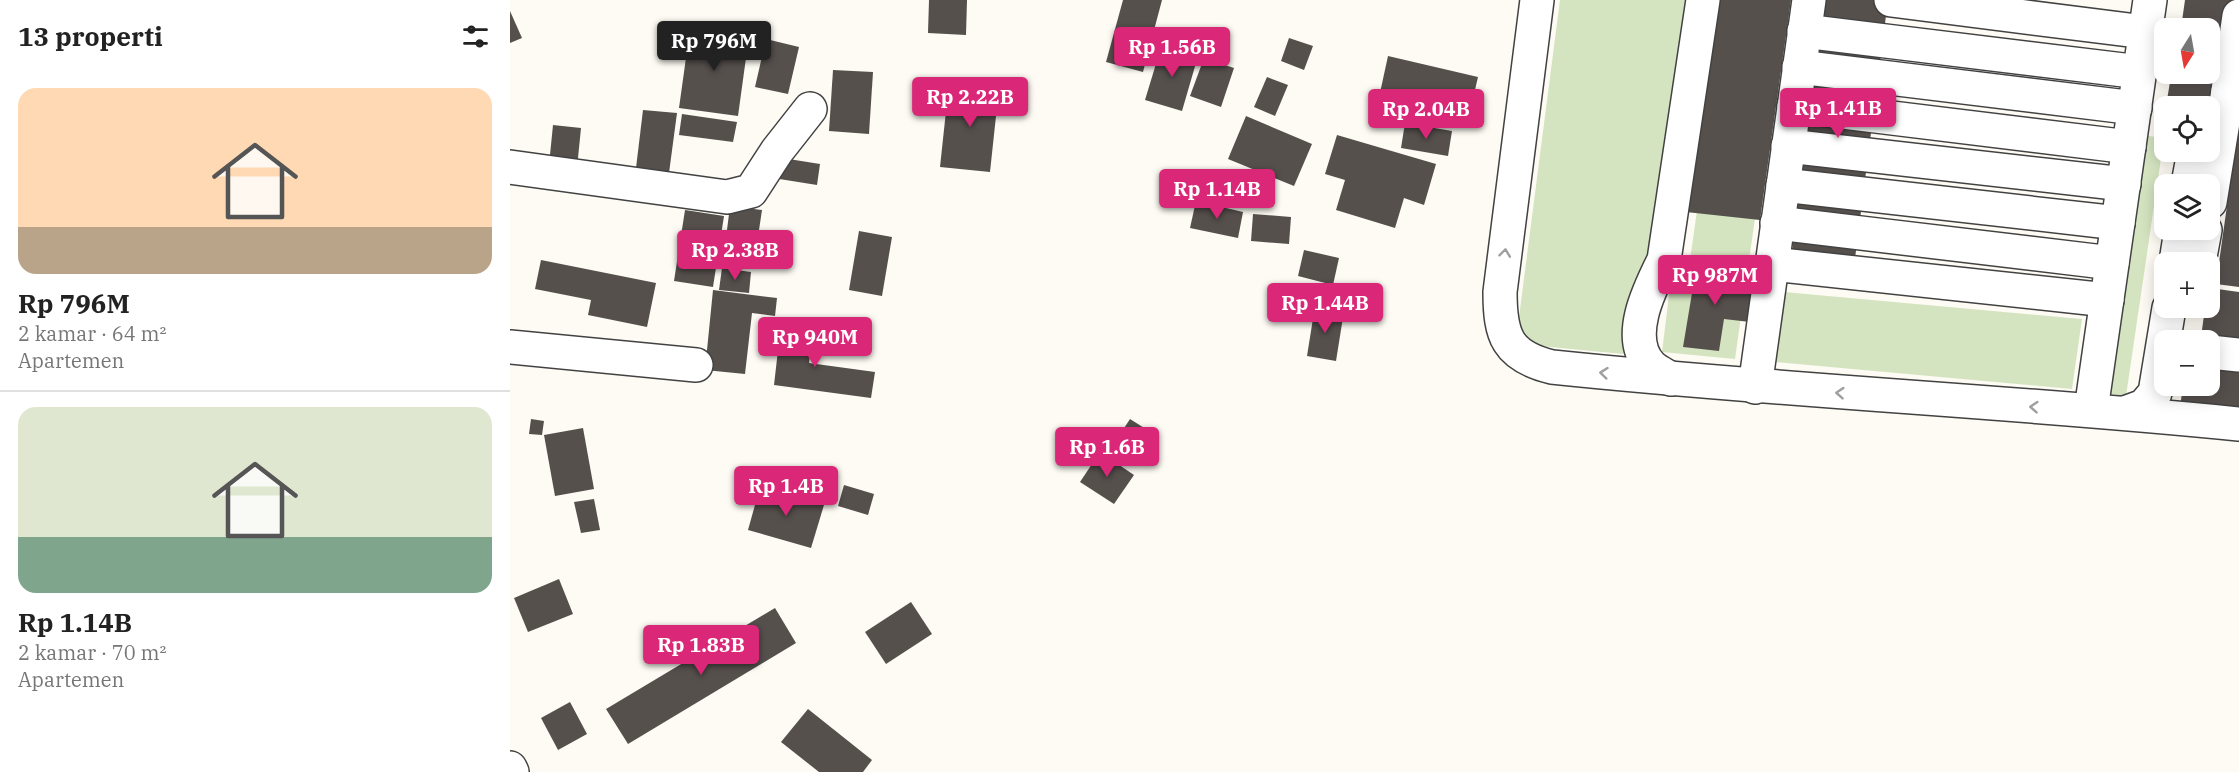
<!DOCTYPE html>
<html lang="id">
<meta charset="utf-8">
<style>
:root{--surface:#fff;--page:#f2f2f2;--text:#222;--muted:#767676;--line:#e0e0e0;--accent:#db2777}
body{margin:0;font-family:"IBM Plex Serif",serif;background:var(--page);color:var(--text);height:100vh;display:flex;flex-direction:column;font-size:22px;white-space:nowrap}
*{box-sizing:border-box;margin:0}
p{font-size:20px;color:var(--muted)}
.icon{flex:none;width:33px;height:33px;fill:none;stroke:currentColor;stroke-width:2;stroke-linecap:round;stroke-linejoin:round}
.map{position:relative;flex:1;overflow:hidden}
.details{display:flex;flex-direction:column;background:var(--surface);width:510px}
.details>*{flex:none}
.needle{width:39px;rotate:191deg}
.fabs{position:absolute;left:1644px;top:18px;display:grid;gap:12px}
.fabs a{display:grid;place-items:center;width:66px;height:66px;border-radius:12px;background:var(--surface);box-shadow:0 3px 15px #0003;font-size:30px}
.price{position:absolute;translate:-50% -51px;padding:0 14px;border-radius:6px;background:var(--accent);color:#fff;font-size:20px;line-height:39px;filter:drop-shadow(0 2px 3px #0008)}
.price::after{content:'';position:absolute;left:50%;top:36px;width:18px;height:14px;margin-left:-9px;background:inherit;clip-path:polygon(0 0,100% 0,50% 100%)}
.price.on{background:#222;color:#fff}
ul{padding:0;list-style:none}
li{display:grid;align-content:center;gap:12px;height:318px;padding:0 18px}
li+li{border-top:2px solid var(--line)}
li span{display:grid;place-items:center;height:186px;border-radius:18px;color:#555}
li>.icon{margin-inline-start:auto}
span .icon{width:108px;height:108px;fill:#fffc;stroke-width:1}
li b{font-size:26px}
h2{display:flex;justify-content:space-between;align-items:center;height:72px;padding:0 18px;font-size:26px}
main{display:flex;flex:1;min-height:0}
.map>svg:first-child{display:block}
</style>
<main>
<section class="details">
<h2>13 properti<svg class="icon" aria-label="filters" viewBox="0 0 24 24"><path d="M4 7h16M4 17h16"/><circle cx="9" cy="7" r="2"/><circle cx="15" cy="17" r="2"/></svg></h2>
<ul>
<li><span style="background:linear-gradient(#ffd9b3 75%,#b9a48a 0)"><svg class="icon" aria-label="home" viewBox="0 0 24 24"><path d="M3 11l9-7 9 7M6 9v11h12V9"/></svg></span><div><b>Rp 796M</b><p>2 kamar · 64 m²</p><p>Apartemen</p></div></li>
<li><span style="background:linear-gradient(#dfe7d0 70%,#7fa58c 0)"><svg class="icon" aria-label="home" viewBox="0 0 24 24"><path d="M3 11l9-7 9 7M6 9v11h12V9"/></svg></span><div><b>Rp 1.14B</b><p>2 kamar · 70 m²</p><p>Apartemen</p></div></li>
</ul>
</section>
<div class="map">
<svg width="1729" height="772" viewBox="0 0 1729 772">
<rect width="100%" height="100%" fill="#fdfbf3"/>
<g fill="#d4e4c0">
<polygon points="1050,0 1178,0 1142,255 1114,321 1113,354 1030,346 1015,339 1008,325"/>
<polygon points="1217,0 1276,0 1225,359 1152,352 1161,279 1179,267"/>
<polygon points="1631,135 1654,138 1616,396 1593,393"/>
<polygon points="1274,292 1572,319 1562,389 1265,362"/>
</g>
<g fill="#56504d">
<polygon points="419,0 457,0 456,35 418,33"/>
<polygon points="613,0 652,0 633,72 596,62"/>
<polygon points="1207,0 1281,0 1250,220 1176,212"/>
<polygon points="1314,0 1378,0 1342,282 1279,275"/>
<polygon points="1675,0 1726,0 1720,45 1700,106 1656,106 1660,82 1672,83 1673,74 1700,74 1700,28 1671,28"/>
<polygon points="0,11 12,38 0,43"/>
<polygon points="180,29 239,36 228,116 169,108"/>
<polygon points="779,38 803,46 794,70 771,61"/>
<polygon points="256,39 289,47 278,94 245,87"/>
<polygon points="652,44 688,56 672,111 635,100"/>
<polygon points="878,56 968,77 957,124 868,102"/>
<polygon points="694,58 724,68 711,107 680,96"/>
<polygon points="323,70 363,72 359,134 319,131"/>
<polygon points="757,77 778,85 765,116 744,107"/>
<polygon points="439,83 489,88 480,172 430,167"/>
<polygon points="133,110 167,113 159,173 126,168"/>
<polygon points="172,114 227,122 223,142 169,135"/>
<polygon points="736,116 802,144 784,186 718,159"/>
<polygon points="895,123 942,131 938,156 891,148"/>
<polygon points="43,125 71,128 67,168 39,165"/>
<polygon points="1728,127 1729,127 1729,287 1706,284"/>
<polygon points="827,135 926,164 914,205 894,198 885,228 826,210 835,180 815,174"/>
<polygon points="266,157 310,164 307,185 263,178"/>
<polygon points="686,201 733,212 728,238 680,228"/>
<polygon points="220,206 252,210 246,250 215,246"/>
<polygon points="175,210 214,216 203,287 164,281"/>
<polygon points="743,214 781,217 779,244 741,241"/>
<polygon points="349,231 382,237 372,296 339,290"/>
<polygon points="794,250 829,258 823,285 788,276"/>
<polygon points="31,260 146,283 137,327 78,315 81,300 25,289"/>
<polygon points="1187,263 1223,267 1220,286 1245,289 1240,322 1214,319 1209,351 1173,347"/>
<polygon points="212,268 241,272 239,293 209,290"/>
<polygon points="1700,288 1729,292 1729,343 1691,337 1695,308 1700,308"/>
<polygon points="203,290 267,298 265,316 242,313 235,374 195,370"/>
<polygon points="805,306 834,311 826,361 797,356"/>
<polygon points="271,324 303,328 299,363 365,372 361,398 264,385"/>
<polygon points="1700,361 1729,364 1729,413 1670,407 1673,386 1700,386"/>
<polygon points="21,419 34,421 32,435 19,434"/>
<polygon points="620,419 647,436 635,456 607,439"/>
<polygon points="73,428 84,489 45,496 34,435"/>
<polygon points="590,452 624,475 604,504 570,482"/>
<polygon points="334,485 364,494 358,515 328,506"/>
<polygon points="250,487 314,505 301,548 238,530"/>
<polygon points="84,499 90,530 71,533 64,502"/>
<polygon points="49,579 63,614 18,632 4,598"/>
<polygon points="401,602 422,634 376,664 355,632"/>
<polygon points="265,608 286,643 118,744 96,709"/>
<polygon points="60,702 77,734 48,750 31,718"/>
<polygon points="298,709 362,760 353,772 309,772 271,742"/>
</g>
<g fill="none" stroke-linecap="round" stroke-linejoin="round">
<defs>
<g id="minor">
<path d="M 1027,0 L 990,292 C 990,336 997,356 1042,367 C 1270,391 1500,401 1729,424"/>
<polyline points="1381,0 1635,32"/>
<polyline points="1294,31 1630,72"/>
<polyline points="1289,67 1625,108"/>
<polyline points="1718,91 1729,16"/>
<polyline points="1284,106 1619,147"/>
<polyline points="1278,146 1614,184"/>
<polyline points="0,167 217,197 241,191 267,151 300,109"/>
<polyline points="1678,184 1684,152"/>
<polyline points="1273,185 1608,223"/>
<polyline points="1700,202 1718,91 1729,91"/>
<polyline points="1267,223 1602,263"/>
<polyline points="1666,262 1671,230"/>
<polyline points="1689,262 1695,230"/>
<polyline points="1262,264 1597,300"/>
<polyline points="0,347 186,365"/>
<polyline points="1700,352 1729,355"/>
<path d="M 1161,379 C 1155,375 1146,371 1141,366 C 1114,338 1140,288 1154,260 L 1193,0"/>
<polyline points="1245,387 1299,0"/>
<polyline points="1581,410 1640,0"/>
<polyline points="1615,413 1634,406 1645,393 1659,308"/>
<polyline points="0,768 2,772"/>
</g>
</defs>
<use href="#minor" stroke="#424242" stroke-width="36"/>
<use href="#minor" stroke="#fff" stroke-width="33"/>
</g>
<defs><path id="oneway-chevron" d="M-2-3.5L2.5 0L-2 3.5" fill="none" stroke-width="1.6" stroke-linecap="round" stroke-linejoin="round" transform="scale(1.5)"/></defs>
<g stroke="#9f9f9f">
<use href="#oneway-chevron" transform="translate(995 253) rotate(-83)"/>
<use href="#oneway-chevron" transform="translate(1094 373) rotate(-174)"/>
<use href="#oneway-chevron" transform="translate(1330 393) rotate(-176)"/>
<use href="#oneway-chevron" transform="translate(1524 407) rotate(-176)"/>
</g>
</svg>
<div class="fabs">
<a><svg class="needle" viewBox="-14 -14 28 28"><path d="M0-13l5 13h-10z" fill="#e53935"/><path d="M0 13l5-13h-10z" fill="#767676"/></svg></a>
<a><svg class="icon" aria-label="locate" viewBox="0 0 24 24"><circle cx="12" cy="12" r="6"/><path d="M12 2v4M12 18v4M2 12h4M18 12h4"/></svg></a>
<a><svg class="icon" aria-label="layers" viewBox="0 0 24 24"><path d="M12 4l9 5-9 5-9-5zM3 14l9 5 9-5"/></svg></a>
<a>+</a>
<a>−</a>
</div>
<b class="price on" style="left:204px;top:72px">Rp 796M</b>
<b class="price" style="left:662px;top:78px">Rp 1.56B</b>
<b class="price" style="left:460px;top:128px">Rp 2.22B</b>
<b class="price" style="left:1328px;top:139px">Rp 1.41B</b>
<b class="price" style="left:916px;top:140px">Rp 2.04B</b>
<b class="price" style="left:707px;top:220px">Rp 1.14B</b>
<b class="price" style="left:225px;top:281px">Rp 2.38B</b>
<b class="price" style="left:1205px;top:306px">Rp 987M</b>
<b class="price" style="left:815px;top:334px">Rp 1.44B</b>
<b class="price" style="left:305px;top:368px">Rp 940M</b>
<b class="price" style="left:597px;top:478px">Rp 1.6B</b>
<b class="price" style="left:276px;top:517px">Rp 1.4B</b>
<b class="price" style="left:191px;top:676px">Rp 1.83B</b>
</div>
</main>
